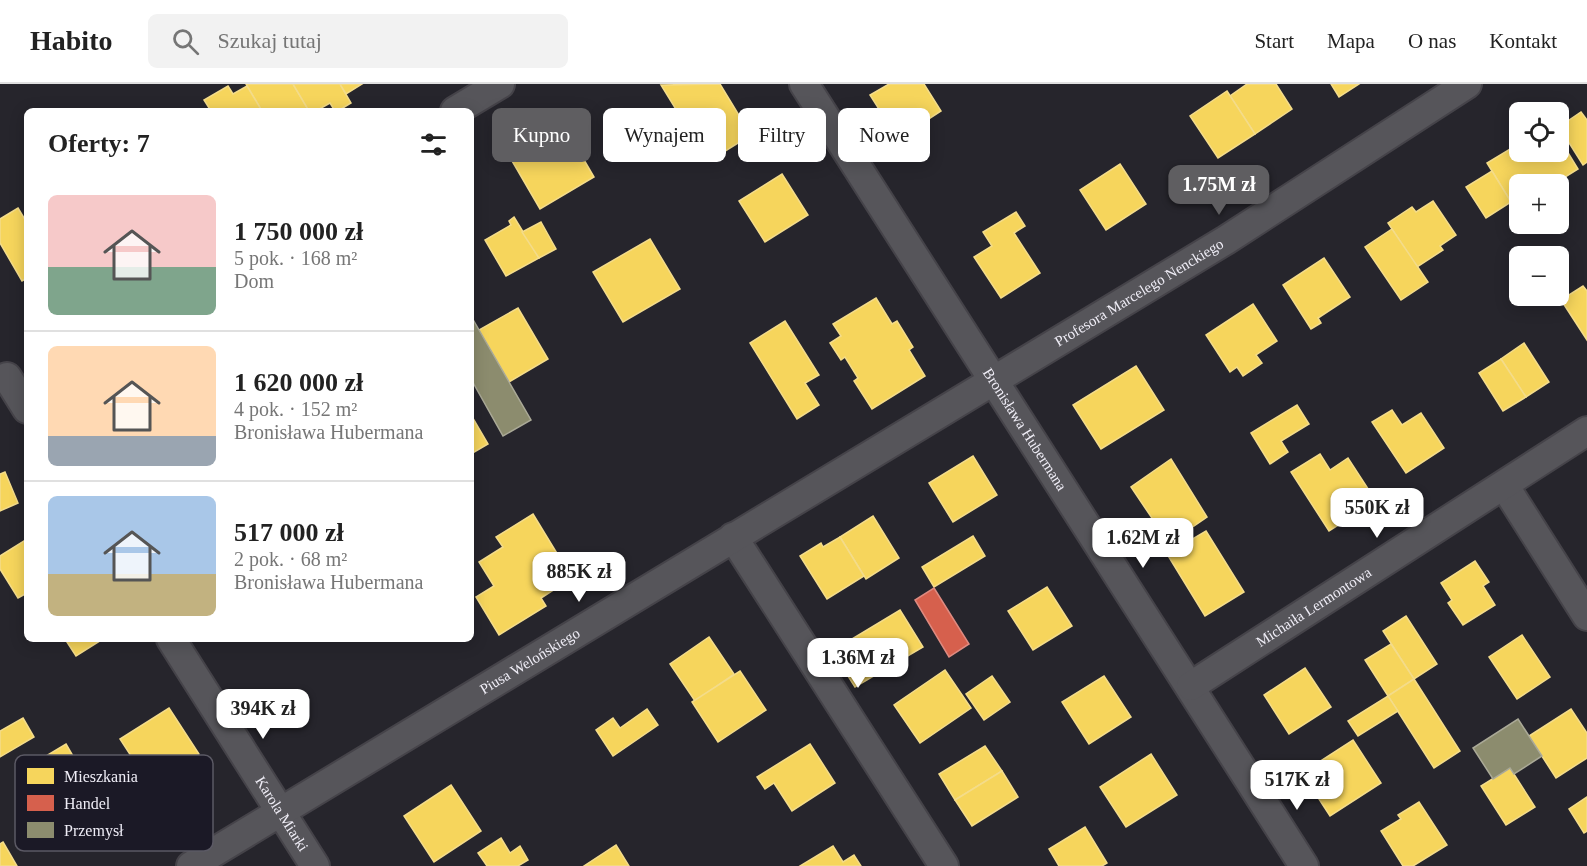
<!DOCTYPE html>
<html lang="pl">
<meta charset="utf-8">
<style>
:root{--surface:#fff;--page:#f2f2f2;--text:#222;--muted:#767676;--line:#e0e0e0;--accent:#5f5e61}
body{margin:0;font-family:"Times New Roman",serif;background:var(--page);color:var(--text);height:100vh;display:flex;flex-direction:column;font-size:22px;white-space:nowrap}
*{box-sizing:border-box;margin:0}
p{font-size:20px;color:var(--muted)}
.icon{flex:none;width:33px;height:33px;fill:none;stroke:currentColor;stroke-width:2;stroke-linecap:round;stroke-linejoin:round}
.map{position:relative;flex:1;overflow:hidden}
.side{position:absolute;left:24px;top:24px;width:450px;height:534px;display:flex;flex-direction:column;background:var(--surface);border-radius:9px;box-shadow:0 3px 15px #0003}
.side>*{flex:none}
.banner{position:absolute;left:492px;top:24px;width:570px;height:54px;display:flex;gap:12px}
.tools{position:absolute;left:1509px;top:18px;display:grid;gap:12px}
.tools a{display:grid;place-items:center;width:60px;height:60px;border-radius:9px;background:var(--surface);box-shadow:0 3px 15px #0003;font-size:30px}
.price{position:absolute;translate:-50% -51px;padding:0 14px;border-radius:12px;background:#fff;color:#222;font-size:20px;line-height:39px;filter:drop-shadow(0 2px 3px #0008)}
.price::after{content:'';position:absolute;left:50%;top:36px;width:18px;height:14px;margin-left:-9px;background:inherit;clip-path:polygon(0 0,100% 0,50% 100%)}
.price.active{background:var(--accent);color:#fff}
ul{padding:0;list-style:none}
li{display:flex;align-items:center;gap:18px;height:150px;padding:0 24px}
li+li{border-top:2px solid var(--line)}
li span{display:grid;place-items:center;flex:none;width:168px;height:120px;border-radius:9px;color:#555}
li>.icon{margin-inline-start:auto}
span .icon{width:72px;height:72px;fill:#fffc;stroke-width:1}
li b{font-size:26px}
h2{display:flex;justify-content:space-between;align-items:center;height:72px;padding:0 24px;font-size:26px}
.pill{padding:0 21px;border-radius:9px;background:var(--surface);box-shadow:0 3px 15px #0003;font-size:21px;line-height:54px}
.pill.active{background:var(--accent);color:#fff}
header{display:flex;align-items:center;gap:36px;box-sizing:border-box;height:84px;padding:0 30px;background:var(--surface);border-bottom:2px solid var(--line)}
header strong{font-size:28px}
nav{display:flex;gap:33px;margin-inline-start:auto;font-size:21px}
.search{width:420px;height:54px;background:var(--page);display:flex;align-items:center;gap:15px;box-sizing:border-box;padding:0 21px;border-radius:9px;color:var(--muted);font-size:22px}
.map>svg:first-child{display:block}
</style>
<header>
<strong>Habito</strong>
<div class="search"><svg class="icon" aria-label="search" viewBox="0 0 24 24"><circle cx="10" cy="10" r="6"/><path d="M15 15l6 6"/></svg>Szukaj tutaj</div>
<nav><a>Start</a><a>Mapa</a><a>O nas</a><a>Kontakt</a></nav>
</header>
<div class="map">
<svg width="1587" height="782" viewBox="0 0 1587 782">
<rect width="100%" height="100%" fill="#26252c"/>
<g fill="#f6d55c" stroke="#f4dc8a" stroke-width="1.5">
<polygon points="246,0 293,0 309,27 262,27"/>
<polygon points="293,0 340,0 351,19 338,27 335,27 330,19 316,27 309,27"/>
<polygon points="340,0 362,0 346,10"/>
<polygon points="720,0 751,51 719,71 699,38 688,45 661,1"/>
<polygon points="889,0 924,0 941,27 898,55 870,11"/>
<polygon points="1247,0 1276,0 1292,25 1255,50 1230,12"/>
<polygon points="1331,0 1359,0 1339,13"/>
<polygon points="228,2 233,10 247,2 262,27 211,27 204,16"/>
<polygon points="1227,7 1255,50 1218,74 1190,32"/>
<polygon points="1581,28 1587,36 1587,78 1583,81 1559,43"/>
<polygon points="562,38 594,93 540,125 508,70"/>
<polygon points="1559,54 1578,85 1554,100 1550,94 1540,100 1520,100 1520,113 1511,118 1487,79 1520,59 1520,68 1558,68"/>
<polygon points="1120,80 1146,120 1106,146 1080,106"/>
<polygon points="1492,87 1511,118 1486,134 1466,103"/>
<polygon points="782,90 808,131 765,158 739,117"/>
<polygon points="1433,117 1456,151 1440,162 1443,166 1417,183 1388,139 1412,123 1416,128"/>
<polygon points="18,124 24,134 27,132 27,194 22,197 0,159 0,135"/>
<polygon points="1016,128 1025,142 1014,149 1040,189 1001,214 974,173 992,162 983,148"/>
<polygon points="514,133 539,174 506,192 485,156 511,141 509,137"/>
<polygon points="541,138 556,165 539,174 522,148"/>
<polygon points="1392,145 1428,198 1401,216 1365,163"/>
<polygon points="650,155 680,205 623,238 593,188"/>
<polygon points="1324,174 1350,213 1318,234 1321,239 1311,245 1283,201"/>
<polygon points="1583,202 1587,207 1587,256 1561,216"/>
<polygon points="876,214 892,240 897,237 913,263 909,266 925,292 872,325 854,297 858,294 845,273 841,276 830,259 841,252 833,240"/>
<polygon points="1253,220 1277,257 1256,271 1262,279 1243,292 1237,283 1230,288 1206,251"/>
<polygon points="518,224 548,275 509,298 479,246"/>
<polygon points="785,237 819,291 805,299 819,321 797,335 750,259"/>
<polygon points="1524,259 1549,298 1526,313 1501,275"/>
<polygon points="1501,275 1526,313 1503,327 1479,289"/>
<polygon points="1136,282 1164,326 1101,365 1073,321"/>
<polygon points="1297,321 1309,340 1281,357 1288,368 1270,380 1251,349"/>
<polygon points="1392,326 1402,341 1421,329 1444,364 1406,389 1372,338"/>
<polygon points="471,331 488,360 471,370"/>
<polygon points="1320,370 1330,386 1348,374 1376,417 1329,447 1291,388"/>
<polygon points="973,372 997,411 953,438 929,399"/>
<polygon points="1171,375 1207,433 1178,453 1167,437 1158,443 1131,403"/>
<polygon points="5,388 18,419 0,427 0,390"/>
<polygon points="533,430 572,494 541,514 546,522 499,551 476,513 494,502 479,478 503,463 496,453"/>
<polygon points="873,432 899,474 866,495 840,453"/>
<polygon points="1206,447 1244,508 1205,532 1167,470"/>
<polygon points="973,452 985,472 934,503 922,483"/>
<polygon points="840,453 864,492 827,515 800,472 821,459 823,463"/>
<polygon points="27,455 27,509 18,514 0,485 0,472"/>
<polygon points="1475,477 1489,498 1483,502 1495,521 1463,541 1448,519 1452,516 1441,499"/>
<polygon points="1047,503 1072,542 1033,566 1008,527"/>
<polygon points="900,526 923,563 855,603 832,567"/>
<polygon points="1406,532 1437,580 1414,595 1383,547"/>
<polygon points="1522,551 1550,593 1517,615 1489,573"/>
<polygon points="709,553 734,590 695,617 670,580"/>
<polygon points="65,555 103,555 76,572"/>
<polygon points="1391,560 1414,595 1388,612 1365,576"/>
<polygon points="1305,584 1331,623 1289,650 1264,611"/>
<polygon points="945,586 971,624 920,659 894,621"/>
<polygon points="740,587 766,626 718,658 692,618"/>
<polygon points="992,592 1010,618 984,636 966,610"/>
<polygon points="1104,592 1131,633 1089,660 1062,618"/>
<polygon points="1414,595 1460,667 1434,684 1388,612"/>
<polygon points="1388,612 1398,627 1358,652 1348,637"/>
<polygon points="169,624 199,670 150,701 120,655"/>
<polygon points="647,625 658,641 613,672 596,646 613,634 620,644"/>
<polygon points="1571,625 1587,649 1587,674 1556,694 1529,652"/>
<polygon points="23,634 34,653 0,673 0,647"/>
<polygon points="1353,656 1381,699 1330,732 1302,689"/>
<polygon points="66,660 77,679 33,705 21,687"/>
<polygon points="810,660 835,699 792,727 774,699 765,705 757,693"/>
<polygon points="985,662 1002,687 955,716 939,690"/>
<polygon points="1151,670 1177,711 1126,743 1100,703"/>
<polygon points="1510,684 1535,723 1506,741 1481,702"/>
<polygon points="1002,687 1018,713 972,742 955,716"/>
<polygon points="451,701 481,747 434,778 404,732"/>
<polygon points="1587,713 1587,747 1584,749 1569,725"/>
<polygon points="1419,718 1447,761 1413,782 1403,782 1381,747 1401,735 1398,731"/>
<polygon points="1085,743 1107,779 1102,782 1059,782 1049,765"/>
<polygon points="501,754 510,769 520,762 528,776 518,782 487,782 478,769"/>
<polygon points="3,758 17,782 0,782 0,760"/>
<polygon points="616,761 629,782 584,782"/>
<polygon points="833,762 843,778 854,771 861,782 800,782"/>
</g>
<polygon fill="#d6604d" stroke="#de8a80" stroke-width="1.5" points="934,504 969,560 949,573 915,516"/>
<g fill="#8c8c6e" stroke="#aaa997" stroke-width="1.5">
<polygon points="471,232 531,336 503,352 471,295"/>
<polygon points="1518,635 1542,672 1514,690 1510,684 1493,695 1473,664"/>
</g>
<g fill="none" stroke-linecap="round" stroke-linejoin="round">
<defs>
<g id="street">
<path id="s1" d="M 804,0 L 1304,782"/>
<polyline points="455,27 500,0"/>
<polyline points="7,293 27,325"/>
<polyline points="1504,401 1587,532"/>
<polyline points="733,453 944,782"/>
<path id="s2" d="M 171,555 L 315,782"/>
<path id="s3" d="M 1191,602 L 1587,347"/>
<path id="s4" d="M 191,782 L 1226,156 L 1467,0"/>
</g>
</defs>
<use href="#street" stroke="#454349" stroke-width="32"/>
<use href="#street" stroke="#56555a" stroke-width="28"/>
</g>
<g text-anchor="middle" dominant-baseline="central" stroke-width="6" stroke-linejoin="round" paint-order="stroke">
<g font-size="15" fill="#efedf6" stroke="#1b1926">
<text stroke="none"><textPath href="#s4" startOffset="1108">Profesora Marcelego Nenckiego</textPath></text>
<text stroke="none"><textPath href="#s1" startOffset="410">Bronisława Hubermana</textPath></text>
<text stroke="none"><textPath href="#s3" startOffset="146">Michaiła Lermontowa</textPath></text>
<text stroke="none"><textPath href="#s4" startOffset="396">Piusa Welońskiego</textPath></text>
<text stroke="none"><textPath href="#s2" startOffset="207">Karola Miarki</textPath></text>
</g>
</g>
<rect x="15" y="671" width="198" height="96" rx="9" fill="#1b1926" stroke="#5b5964" stroke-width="1.5"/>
<rect x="27" y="684" width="27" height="16" fill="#f6d55c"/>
<rect x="27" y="711" width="27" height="16" fill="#d6604d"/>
<rect x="27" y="738" width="27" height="16" fill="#8c8c6e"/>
<g font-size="16" fill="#efedf6">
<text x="64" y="698">Mieszkania</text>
<text x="64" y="725">Handel</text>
<text x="64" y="752">Przemysł</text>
</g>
</svg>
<div class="tools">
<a><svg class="icon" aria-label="locate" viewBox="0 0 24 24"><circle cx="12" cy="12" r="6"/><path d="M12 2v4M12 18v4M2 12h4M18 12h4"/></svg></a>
<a>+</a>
<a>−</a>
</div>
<b class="price active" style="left:1219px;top:132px">1.75M zł</b>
<b class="price" style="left:1377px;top:455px">550K zł</b>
<b class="price" style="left:1143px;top:485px">1.62M zł</b>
<b class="price" style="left:579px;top:519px">885K zł</b>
<b class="price" style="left:858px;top:605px">1.36M zł</b>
<b class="price" style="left:263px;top:656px">394K zł</b>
<b class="price" style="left:1297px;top:727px">517K zł</b>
<div class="banner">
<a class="pill active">Kupno</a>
<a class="pill">Wynajem</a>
<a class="pill">Filtry</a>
<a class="pill">Nowe</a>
</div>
<section class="side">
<h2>Oferty: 7<svg class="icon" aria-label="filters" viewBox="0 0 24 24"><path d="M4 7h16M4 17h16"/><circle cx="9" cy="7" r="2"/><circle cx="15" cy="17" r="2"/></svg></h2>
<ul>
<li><span style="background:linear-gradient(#f6c9c9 60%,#7fa58c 0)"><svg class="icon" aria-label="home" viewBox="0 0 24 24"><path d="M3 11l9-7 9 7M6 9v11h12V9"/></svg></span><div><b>1 750 000 zł</b><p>5 pok. · 168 m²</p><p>Dom</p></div></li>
<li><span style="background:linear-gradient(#ffd9b3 75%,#9aa5b1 0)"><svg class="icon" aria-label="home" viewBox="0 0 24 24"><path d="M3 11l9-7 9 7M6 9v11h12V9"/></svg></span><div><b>1 620 000 zł</b><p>4 pok. · 152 m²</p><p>Bronisława Hubermana</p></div></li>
<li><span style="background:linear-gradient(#a9c7e8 65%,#c2b280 0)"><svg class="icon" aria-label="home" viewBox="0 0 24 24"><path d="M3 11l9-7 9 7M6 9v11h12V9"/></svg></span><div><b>517 000 zł</b><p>2 pok. · 68 m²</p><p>Bronisława Hubermana</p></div></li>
</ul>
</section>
</div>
